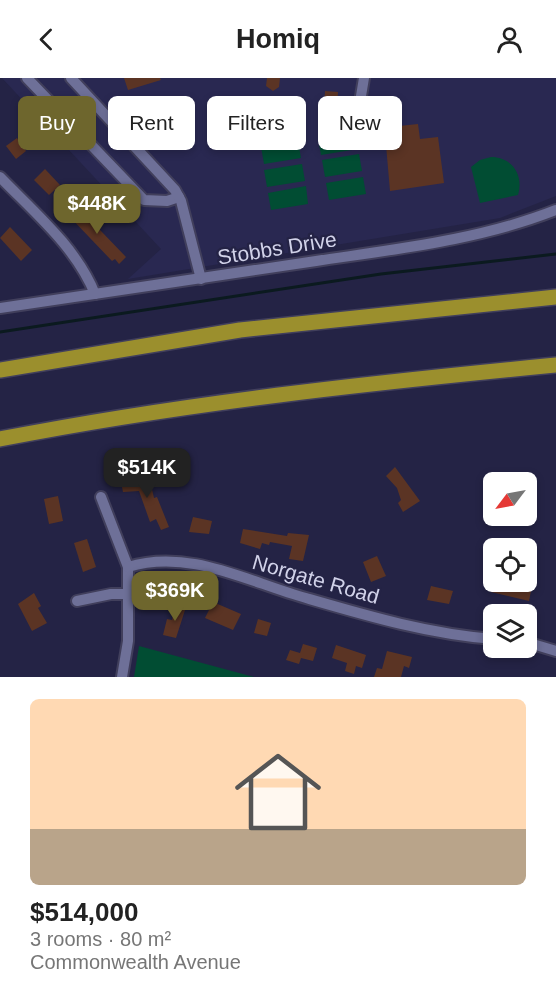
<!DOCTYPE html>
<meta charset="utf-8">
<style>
:root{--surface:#fff;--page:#f6f6f6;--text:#222;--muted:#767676;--line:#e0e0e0;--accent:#6e662d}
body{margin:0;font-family:Helvetica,sans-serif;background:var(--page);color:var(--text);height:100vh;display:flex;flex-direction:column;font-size:22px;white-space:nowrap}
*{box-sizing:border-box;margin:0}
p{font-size:20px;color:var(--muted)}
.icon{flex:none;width:33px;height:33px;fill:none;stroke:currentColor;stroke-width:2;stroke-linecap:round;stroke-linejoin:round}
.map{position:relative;height:599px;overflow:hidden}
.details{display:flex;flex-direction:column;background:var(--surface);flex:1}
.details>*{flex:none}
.guide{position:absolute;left:18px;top:18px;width:520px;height:54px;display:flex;gap:12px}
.needle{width:39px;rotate:238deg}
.controls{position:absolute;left:483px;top:394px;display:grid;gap:12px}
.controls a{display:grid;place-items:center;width:54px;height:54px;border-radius:9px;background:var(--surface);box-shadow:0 3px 9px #0003;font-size:30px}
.price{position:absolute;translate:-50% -51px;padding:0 14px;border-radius:12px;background:var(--accent);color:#fff;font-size:20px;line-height:39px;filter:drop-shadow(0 2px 3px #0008)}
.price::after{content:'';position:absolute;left:50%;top:36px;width:18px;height:14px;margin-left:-9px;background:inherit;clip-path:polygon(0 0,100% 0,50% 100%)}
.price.active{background:#222;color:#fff}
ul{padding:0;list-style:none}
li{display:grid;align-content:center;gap:12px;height:318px;padding:0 30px}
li+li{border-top:2px solid var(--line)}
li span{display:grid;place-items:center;height:186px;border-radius:9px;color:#555}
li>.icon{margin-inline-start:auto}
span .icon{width:108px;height:108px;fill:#fffc;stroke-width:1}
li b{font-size:26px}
.pill{padding:0 21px;border-radius:9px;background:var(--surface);box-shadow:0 3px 9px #0003;font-size:21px;line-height:54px}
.pill.active{background:var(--accent);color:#fff}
header{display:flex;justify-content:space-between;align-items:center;height:78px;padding:0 30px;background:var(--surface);font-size:27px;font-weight:800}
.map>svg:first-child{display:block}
</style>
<header><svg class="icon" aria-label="back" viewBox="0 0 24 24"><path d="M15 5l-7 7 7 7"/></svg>Homiq<svg class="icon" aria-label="person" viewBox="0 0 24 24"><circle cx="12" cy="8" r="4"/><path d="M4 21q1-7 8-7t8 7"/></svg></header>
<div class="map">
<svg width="556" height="599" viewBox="0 0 556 599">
<rect width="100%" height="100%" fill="#242345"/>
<polygon fill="#292851" points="2,0 556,0 556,118 500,140 128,201 161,171"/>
<g fill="#014d33">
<polygon points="355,54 358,71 321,77 318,60"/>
<polygon points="298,63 301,80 264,86 261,69"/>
<polygon points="359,76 362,93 325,99 322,82"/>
<path d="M 491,79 C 512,79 524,97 518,117 L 480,125 L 471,89 L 480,82 Z"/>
<polygon points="302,86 305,103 267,109 264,92"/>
<polygon points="363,99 366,116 329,122 326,105"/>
<polygon points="306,108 308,126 271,132 268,115"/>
<polygon points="139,568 254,599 134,599"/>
</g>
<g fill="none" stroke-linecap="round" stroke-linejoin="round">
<polyline stroke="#0b1a1f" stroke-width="3" points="0,254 381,196 556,176"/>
</g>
<g fill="#5b3424">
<polygon points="124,0 160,0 161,2 128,12"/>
<polygon points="267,0 280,0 279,9 273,13 266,8"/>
<polygon points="325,13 338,14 336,42 323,41"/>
<polygon points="418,46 420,61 438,59 444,105 390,113 386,67 401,65 399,48"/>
<polygon points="17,60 26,73 16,81 6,68"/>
<polygon points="45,91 60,107 49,117 34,102"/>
<polygon points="77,128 126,179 119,186 115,181 112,183 68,137"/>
<polygon points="10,149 32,172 21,183 0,160"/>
<polygon points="395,389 420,423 403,434 398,425 401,422 397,410 386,398"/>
<polygon points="149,398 154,420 157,419 169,449 161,452 156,441 150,444 139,413 123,414 121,404"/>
<polygon points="58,418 63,443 49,446 44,421"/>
<polygon points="193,439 212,443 209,456 189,454"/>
<polygon points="243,451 287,458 288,455 309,457 303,483 289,481 292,468 270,464 269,467 262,465 260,471 240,465"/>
<polygon points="87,461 96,489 83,494 74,465"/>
<polygon points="377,478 386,498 371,504 363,484"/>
<polygon points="492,504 532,508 529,523 491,514"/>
<polygon points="431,508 453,513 449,526 427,522"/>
<polygon points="34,515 41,528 38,530 47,545 32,553 18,526"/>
<polygon points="213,524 241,536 233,552 205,540"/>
<polygon points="176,526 186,529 176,560 163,557 167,541 172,542"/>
<polygon points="258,541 271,545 267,558 254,555"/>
<polygon points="303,566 317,570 313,583 301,580 299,586 286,582 290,572 300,575"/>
<polygon points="336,567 366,577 362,590 356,588 354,596 345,593 347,585 332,580"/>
<polygon points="387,573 412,579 409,590 404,588 401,599 374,599 377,590 382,591"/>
</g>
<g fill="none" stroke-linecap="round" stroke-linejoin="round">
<defs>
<g id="minor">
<polyline points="27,0 144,122 167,123 179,119"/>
<polyline points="71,0 175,112 181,123 201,201"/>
<polyline points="360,24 364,0"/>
<path d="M 0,99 C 35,135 76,169 95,216"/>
<path d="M 0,230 C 105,214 211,199 316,183 C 396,171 480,162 556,132"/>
<polyline points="101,419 128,489 128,563 122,599"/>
<path d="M 128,489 C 189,470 248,504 306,520 C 368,538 429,556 494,561"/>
<polyline points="77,523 111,516 130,516"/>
<polyline points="526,564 556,573"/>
</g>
<g id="highway">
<polyline points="0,292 240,252 556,219"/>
<path d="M 0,361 C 184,325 369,305 556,287"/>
</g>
</defs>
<use href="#minor" stroke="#413f5c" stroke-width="14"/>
<use href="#highway" stroke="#413f5c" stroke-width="18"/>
<use href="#minor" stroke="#6e7098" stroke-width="10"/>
<use href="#highway" stroke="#9b8f2d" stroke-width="15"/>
</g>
<g text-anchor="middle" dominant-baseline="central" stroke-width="4.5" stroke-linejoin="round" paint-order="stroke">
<g font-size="21" fill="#d1d2e9" stroke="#242345">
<text transform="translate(277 170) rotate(-9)">Stobbs Drive</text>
<text transform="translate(316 501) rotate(16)">Norgate Road</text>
</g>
</g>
</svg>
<div class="controls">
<a><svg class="needle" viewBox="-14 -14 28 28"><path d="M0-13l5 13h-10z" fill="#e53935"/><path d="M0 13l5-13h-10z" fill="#767676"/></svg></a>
<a><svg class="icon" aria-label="locate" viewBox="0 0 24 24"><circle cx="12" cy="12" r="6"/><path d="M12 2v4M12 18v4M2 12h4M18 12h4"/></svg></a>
<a><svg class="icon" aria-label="layers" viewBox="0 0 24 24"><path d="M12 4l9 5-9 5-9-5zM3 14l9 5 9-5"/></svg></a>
</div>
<b class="price" style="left:97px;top:157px">$448K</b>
<b class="price active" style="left:147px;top:421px">$514K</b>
<b class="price" style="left:175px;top:544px">$369K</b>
<div class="guide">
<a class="pill active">Buy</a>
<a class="pill">Rent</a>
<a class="pill">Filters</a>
<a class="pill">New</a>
</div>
</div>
<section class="details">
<ul>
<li><span style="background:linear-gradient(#ffd9b3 70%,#b9a48a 0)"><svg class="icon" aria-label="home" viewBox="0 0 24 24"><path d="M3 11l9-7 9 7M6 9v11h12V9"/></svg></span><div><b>$514,000</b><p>3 rooms · 80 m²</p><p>Commonwealth Avenue</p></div></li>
</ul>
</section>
